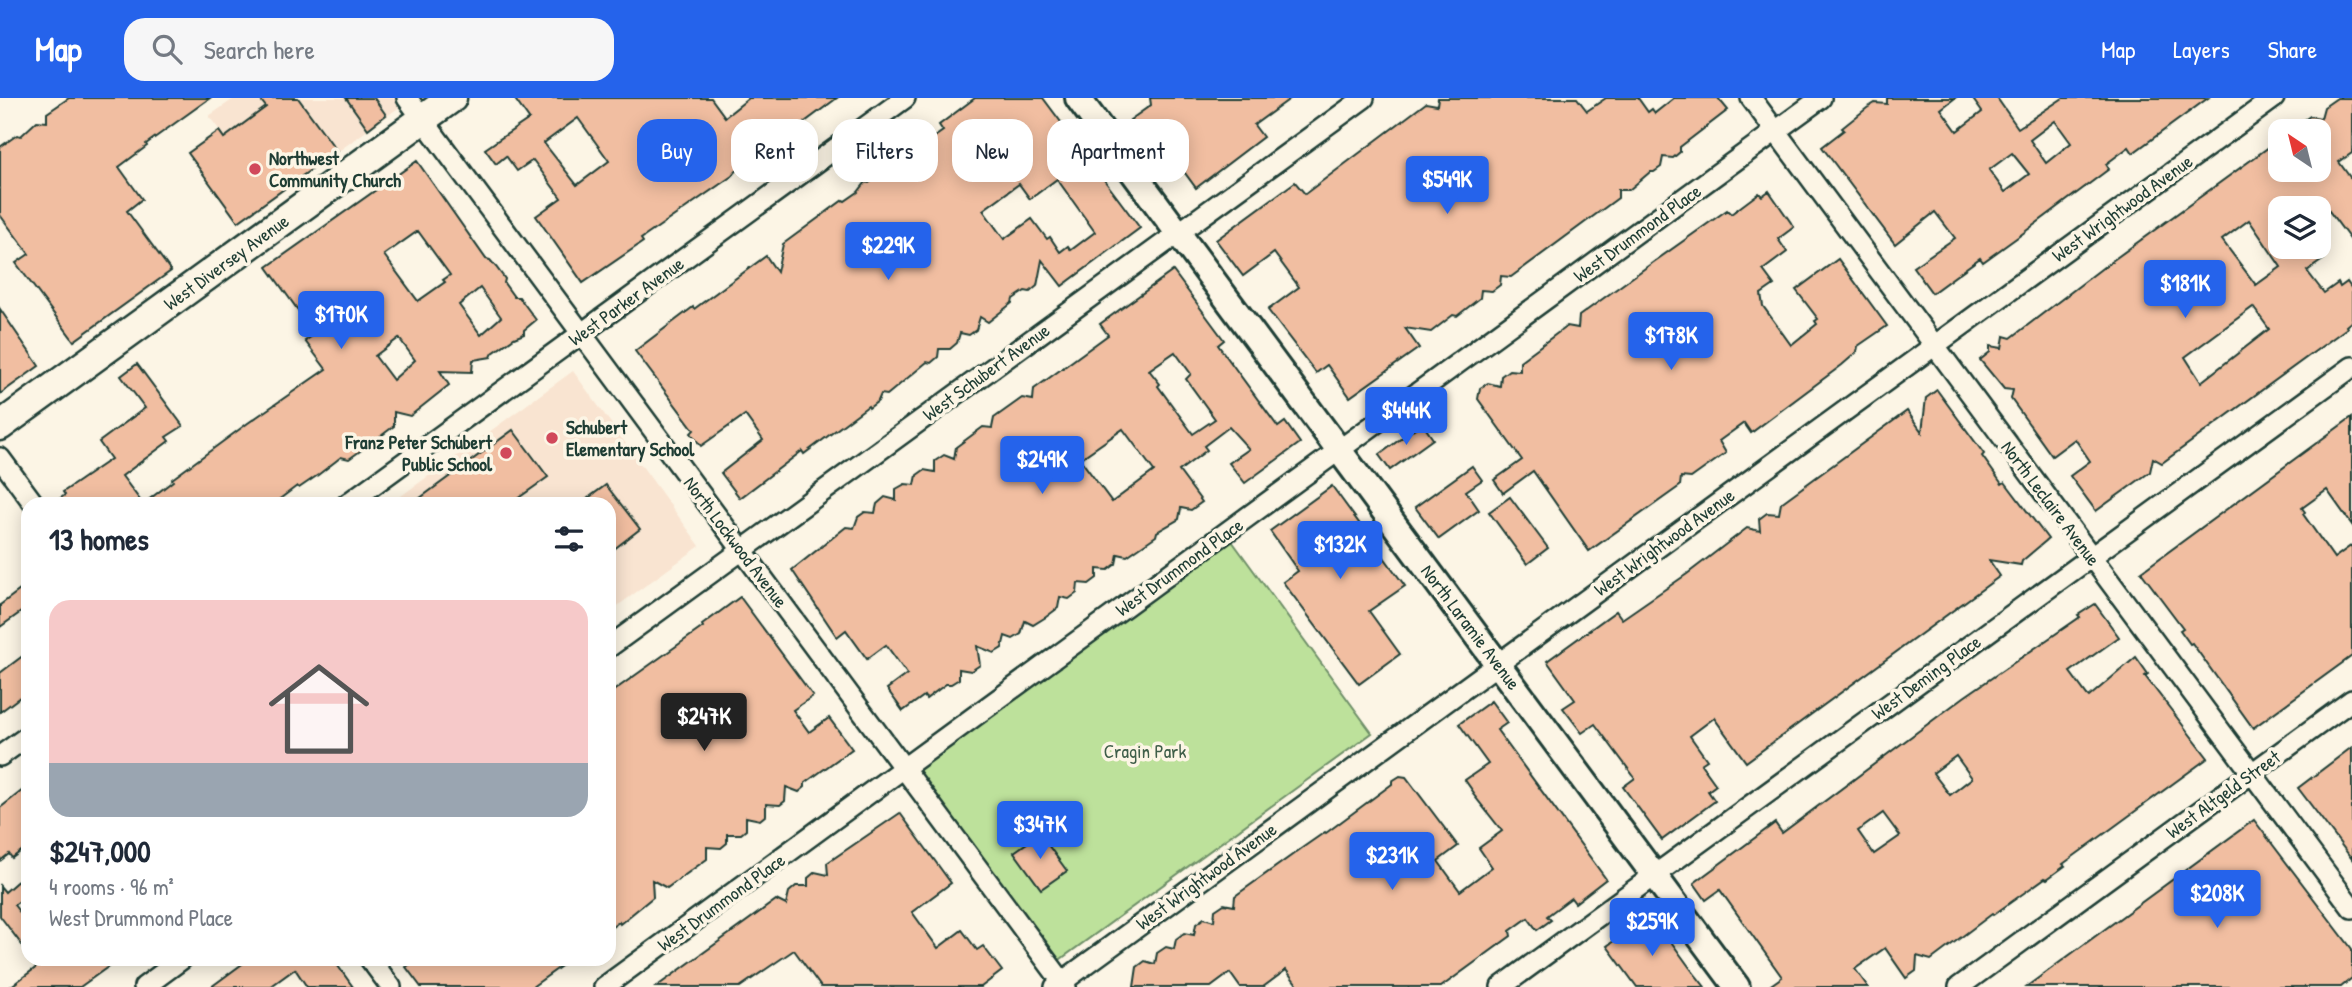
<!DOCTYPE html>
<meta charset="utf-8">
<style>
:root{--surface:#fff;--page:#f6f6f7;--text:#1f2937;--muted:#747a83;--line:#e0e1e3;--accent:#2563eb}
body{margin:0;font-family:"Patrick Hand",sans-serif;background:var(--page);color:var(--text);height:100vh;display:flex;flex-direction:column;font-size:26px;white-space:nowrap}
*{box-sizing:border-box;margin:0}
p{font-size:23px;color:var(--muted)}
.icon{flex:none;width:38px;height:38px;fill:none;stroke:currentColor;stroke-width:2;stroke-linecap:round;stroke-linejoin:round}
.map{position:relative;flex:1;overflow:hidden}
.sheet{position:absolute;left:21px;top:399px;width:595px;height:469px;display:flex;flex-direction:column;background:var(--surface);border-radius:21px;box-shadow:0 4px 18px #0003}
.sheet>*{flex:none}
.banner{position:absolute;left:637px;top:21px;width:665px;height:63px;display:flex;gap:14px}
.needle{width:46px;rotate:325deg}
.controls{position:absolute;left:2268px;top:21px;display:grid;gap:14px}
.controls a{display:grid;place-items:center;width:63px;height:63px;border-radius:14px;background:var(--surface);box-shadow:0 4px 18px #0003;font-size:35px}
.price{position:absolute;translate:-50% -60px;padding:0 16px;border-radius:7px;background:var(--accent);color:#fff;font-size:23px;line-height:46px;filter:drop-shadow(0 2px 4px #0008)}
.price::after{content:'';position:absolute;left:50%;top:42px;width:21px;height:16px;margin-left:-10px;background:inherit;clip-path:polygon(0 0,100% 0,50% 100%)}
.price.selected{background:#222;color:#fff}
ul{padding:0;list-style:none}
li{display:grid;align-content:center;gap:14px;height:371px;padding:0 28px}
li+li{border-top:2px solid var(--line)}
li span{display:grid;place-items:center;height:217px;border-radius:21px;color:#555}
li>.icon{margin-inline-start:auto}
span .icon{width:126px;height:126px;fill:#fffc;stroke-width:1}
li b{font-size:30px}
h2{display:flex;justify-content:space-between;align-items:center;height:84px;padding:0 28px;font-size:30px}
.chip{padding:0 24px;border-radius:21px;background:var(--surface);box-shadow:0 4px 18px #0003;font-size:24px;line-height:63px}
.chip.selected{background:var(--accent);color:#fff}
header{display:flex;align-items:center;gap:42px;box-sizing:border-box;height:98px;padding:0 35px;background:var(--accent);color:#fff}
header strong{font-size:33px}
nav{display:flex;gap:38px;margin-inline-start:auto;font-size:24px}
.search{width:490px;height:63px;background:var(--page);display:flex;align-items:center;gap:18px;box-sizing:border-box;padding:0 24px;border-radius:21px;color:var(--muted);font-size:26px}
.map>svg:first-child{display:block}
</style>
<header>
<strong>Map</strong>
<div class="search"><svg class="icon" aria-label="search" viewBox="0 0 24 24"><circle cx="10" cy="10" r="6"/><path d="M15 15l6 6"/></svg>Search here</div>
<nav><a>Map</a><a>Layers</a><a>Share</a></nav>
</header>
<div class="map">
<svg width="2352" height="889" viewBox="0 0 2352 889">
<rect width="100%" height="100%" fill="#fcf5e5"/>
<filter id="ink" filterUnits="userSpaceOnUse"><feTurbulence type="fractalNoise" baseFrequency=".0143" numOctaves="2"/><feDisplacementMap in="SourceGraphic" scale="14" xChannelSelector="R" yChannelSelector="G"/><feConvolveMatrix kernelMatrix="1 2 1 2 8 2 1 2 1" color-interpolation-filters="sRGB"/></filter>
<g filter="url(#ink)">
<g fill="#f9e4d1">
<polygon points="235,0 412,0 271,102 209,18"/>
<polygon points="573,273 700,448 609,514 609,406 390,406"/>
</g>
<polygon fill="#bde19b" stroke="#6e8f68" stroke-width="2" points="1232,443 1372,635 1058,863 918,671"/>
<g fill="#f1bea1" stroke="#1f3d34" stroke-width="2" fill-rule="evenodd">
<polygon points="69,0 210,0 146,46 147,48 119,69 142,101 127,113 171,173 74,243 16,165 29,156 0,117 0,49 17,37 21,38 37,23 47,24 47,15"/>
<polygon points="259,0 298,0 337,53 238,124 188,55 219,33 224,40 266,9"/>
<polygon points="346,0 374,0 386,17 368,31"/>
<path d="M 514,0 L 711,0 L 725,19 L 749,0 L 837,0 L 790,35 L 778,30 L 776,45 L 759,58 L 743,70 L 741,68 L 732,78 L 641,141 L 643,144 L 583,185 L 536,118 L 561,100 L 533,62 L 517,73 L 506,58 L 496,66 L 485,51 L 529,21 ZM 578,20 L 609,63 L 577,87 L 544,45 Z"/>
<path d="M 975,0 L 1043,0 L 1140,130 L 1062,188 L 1042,162 L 1037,188 L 1030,194 L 1025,193 L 1013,201 L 1012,205 L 988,224 L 980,219 L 976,232 L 969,237 L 960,235 L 957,245 L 950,251 L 939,251 L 938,259 L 931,265 L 927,264 L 887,297 L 881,296 L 878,303 L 869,310 L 868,308 L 804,356 L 802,353 L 740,400 L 721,375 L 763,342 L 745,317 L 701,348 L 691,335 L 694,332 L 635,253 L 693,209 L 694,211 L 766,158 L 777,174 L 783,146 L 843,102 L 845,103 L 858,94 L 866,84 L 869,85 L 943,33 L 939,27 ZM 1057,81 L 1095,134 L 1071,152 L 1068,148 L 1060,154 L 1050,139 L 1047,141 L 1032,121 L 1004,141 L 983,112 L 1019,86 L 1030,101 Z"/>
<polygon points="1150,0 1291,0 1254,27 1263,39 1196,90 1168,52 1156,61 1134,30 1134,28 1130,22 1151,7"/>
<polygon points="1438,0 1577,0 1587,13 1606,0 1638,0 1648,14 1652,11 1655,15 1674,0 1718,0 1728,12 1680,49 1680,54 1673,60 1663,59 1661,69 1654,74 1650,74 1629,92 1618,92 1618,100 1511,179 1501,178 1500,187 1492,193 1481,192 1480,200 1457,218 1453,217 1431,234 1405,230 1419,250 1350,299 1327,267 1316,275 1268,212 1299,189 1274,155 1243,178 1216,142 1295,84 1305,96 1426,5 1437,7"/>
<path d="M 1887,0 L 1955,0 L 1941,11 L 1957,33 L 1982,14 L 1972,0 L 1997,0 L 2018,30 L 2063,0 L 2208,0 L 2133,55 L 2129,49 L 2106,66 L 2109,71 L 2022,136 L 1983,164 L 1980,160 L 1932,195 L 1913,169 L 1955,140 L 1935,114 L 1895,146 L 1822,49 L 1844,32 L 1842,30 L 1867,10 L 1875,5 L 1887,6 ZM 2055,23 L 2071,45 L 2046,65 L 2030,42 ZM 2012,55 L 2029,76 L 2005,94 L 1989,72 Z"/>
<path d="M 2337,0 L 2352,0 L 2352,55 L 2339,64 L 2352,82 L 2352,144 L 2329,113 L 2319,121 L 2319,110 L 2280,110 L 2280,149 L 2315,149 L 2324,161 L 2307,173 L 2324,195 L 2338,185 L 2340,189 L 2347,184 L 2352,191 L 2352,223 L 2346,228 L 2347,230 L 2162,365 L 2153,360 L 2150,374 L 2096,413 L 2070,378 L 2090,363 L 2075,341 L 2052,358 L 2011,301 L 2013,292 L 2004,291 L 1980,262 L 1990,254 L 1990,248 L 2002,250 L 2004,238 L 2011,240 L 2105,168 L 2280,41 L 2280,72 L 2319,72 L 2319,33 L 2289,33 L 2310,18 L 2321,20 L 2324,9 ZM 2249,122 L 2281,169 L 2256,187 L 2222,142 ZM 2253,209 L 2269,231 L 2201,284 L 2185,259 Z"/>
<path d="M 417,63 L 486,161 L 490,162 L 496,169 L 505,181 L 504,185 L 514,199 L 519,199 L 536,222 L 524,232 L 524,236 L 514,240 L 493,255 L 491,259 L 473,262 L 472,274 L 440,273 L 449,287 L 410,318 L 394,314 L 394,328 L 377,341 L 349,361 L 341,359 L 336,363 L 318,377 L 299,390 L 297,388 L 273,406 L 52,406 L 65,397 L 63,394 L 111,361 L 99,344 L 145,310 L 121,278 L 137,266 L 183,328 L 166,339 L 169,343 L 122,378 L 143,406 L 173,383 L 172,381 L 248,325 L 326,271 L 305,243 L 315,236 L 267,169 ZM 418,133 L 450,177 L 443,182 L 445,184 L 418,203 L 384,157 ZM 480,190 L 501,219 L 481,237 L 459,207 ZM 399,240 L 415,262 L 393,282 L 375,258 Z"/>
<polygon points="1769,93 1794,129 1778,141 1787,154 1763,172 1774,187 1761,196 1763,208 1791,247 1817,226 1815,223 1818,221 1796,192 1838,161 1887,228 1858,248 1857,254 1842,267 1751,335 1744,325 1719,343 1726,355 1691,380 1681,379 1680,388 1589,453 1533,373 1503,395 1494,382 1522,362 1478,301 1480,290 1488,285 1500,288 1501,278 1509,272 1520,273 1520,263 1567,228 1578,230 1579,218 1648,168 1727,112 1731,116 1759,95 1762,98"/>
<path d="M 1173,173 L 1224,242 L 1218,247 L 1278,329 L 1285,324 L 1300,345 L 1245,385 L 1229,365 L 1249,351 L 1229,329 L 1204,348 L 1207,352 L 1179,373 L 1202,404 L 1191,412 L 1181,410 L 1179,421 L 1157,434 L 1156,438 L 1127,458 L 1118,456 L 1116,466 L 1108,472 L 1097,471 L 1097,480 L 1089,486 L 1078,485 L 1077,495 L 1069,501 L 1060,499 L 1058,510 L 1046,519 L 1033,527 L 1025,523 L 1021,536 L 1013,541 L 1005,538 L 1002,550 L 994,555 L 977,548 L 980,567 L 971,573 L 959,571 L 959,581 L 951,586 L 946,586 L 926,601 L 924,598 L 903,613 L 887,591 L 907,576 L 886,547 L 867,561 L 846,532 L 837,539 L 792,472 L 846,429 L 854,430 L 858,419 L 865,414 L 875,415 L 877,406 L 885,399 L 896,402 L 896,391 L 905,386 L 915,387 L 917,377 L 924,372 L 935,374 L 935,363 L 944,357 L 954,361 L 956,349 L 983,329 L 992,330 L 994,320 L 1022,300 L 1033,302 L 1034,291 L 1108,237 L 1100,226 ZM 1175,254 L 1191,276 L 1186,281 L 1215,321 L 1193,336 L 1158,288 L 1160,286 L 1149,272 ZM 1123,331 L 1154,373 L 1112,404 L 1080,361 Z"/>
<polygon points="0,211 39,268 0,296"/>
<polygon points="1937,292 1984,356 1982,358 2002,386 2005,384 2048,441 2022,463 2021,467 1989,462 2000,478 1746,664 1714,620 1690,638 1707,662 1701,666 1716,687 1708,693 1715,703 1662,742 1623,689 1635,680 1609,645 1595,626 1582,635 1563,610 1575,602 1547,563 1616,513 1622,521 1687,476 1747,430 1760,433 1759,421 1767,415 1779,416 1781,405 1907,313 1922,334 1926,300"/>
<polygon points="2352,319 2352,427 2327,392 2302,410 2305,414 2303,416 2334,460 2352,447 2352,558 2253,630 2192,545 2190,546 2180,532 2183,530 2141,474"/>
<polygon points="1422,325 1433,341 1390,372 1379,357"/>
<polygon points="513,332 548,379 510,406 412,406"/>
<polygon points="1472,368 1482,382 1466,393 1479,412 1439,441 1415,409"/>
<polygon points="606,387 640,431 609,455 609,406 580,406"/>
<polygon points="1332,388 1405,488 1369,513 1400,556 1359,586 1283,484 1298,473 1270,433"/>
<polygon points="1510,399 1548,450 1527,466 1489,414"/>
<polygon points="28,486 28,509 0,529 0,507"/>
<polygon points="740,499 813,598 793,612 809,634 829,620 852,651 805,685 805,689 799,694 786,689 785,703 780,707 766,706 766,717 760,722 746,719 746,732 741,736 727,736 727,745 721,750 707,749 707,761 667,790 652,782 653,799 620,826 619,824 609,831 609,596 703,529 702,527"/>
<path d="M 2095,506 L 2119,539 L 2070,574 L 2087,597 L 2089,599 L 2136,559 L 2148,576 L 2145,578 L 2208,660 L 2063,766 L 2065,768 L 2047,781 L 2045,780 L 1993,817 L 1992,816 L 1931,862 L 1917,858 L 1916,873 L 1906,880 L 1885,850 L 1855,871 L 1868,889 L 1768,889 L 1782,879 L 1720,792 L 1706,802 L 1694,785 L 1775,725 L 1782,735 L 1964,599 L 2080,519 L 2078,517 ZM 1956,658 L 1972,680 L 1950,697 L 1933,675 ZM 1883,715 L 1900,738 L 1874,756 L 1858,733 Z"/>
<polygon points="28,554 28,593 0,614 0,575"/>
<polygon points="1491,603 1507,625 1497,632 1606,781 1575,805 1571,800 1547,818 1551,822 1537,832 1528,820 1510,833 1511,838 1441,889 1299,889 1286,872 1263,889 1240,889 1230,875 1211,889 1134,889 1137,869 1145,863 1155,866 1157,855 1166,849 1174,851 1176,841 1184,835 1194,837 1196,826 1204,820 1214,823 1215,812 1224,806 1234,808 1235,798 1302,750 1325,734 1326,735 1392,686 1392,683 1400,678 1406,679 1458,748 1438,763 1460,793 1492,769 1479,750 1502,733 1473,696 1474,695 1465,682 1488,666 1459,626"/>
<polygon points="2352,649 2352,761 2298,690"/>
<polygon points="28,688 28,748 12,760 9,756 0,763 0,710"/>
<polygon points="900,715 951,785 912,814 938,850 962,832 977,852 983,848 1002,873 981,889 821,889 794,852 740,889 656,889 776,802 786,807 789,794 796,788 808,788 808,780 815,774 828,777 827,765"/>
<polygon points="2254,722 2352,851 2352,880 2341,889 2026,889"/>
<polygon points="1040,736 1067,773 1041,791 1014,754"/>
<polygon points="21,780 28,789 28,797 14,807 28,825 28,855 0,818 0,788 5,794"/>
<polygon points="1651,816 1690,870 1705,889 1637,889 1607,848"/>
<polygon points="32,861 119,861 80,889 10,889 38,868"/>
<polygon points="249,861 333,861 353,889 307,889 295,871 270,889 211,889"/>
<polygon points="418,861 571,861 532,889 421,889 406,869"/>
</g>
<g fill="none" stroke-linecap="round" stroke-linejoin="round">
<defs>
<g id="minor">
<polyline points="407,0 1066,889"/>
<polyline points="1751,0 2352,810"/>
<polyline points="0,360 34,406"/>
<polyline points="347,406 905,0"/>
<polyline points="609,549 1364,0"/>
<polyline points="0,658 28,638"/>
<polyline points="370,861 391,889"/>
<polyline points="144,889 182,861"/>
<polyline points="604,889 1821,0"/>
<polyline points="1055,889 2274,0"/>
<polyline points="1501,889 2352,269"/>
<polyline points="1959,889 2352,602"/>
</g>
<polyline id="tertiary" points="1078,0 1737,889"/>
<polyline id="secondary" points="0,328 452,0"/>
</defs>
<use href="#minor" stroke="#1f3d34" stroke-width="24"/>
<use href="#tertiary" stroke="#1f3d34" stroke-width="30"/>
<use href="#secondary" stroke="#1f3d34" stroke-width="33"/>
<use href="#minor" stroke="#fcf5e5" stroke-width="19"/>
<use href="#tertiary" stroke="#fcf5e5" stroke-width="24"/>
<use href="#secondary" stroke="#fcf5e5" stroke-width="28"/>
</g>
</g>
<g fill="#d1495b" stroke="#fcf5e5" stroke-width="2.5">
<circle cx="255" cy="71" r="7"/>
<circle cx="552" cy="340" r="7"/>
<circle cx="506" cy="355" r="7"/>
</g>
<g text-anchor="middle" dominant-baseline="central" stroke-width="7" stroke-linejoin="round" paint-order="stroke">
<g font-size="19" font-weight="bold" fill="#1f3d34" stroke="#fcf5e5" text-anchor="start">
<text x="269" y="60">Northwest<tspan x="269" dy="22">Community Church</tspan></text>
<text x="566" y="329">Schubert<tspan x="566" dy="22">Elementary School</tspan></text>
<text x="492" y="344" text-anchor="end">Franz Peter Schubert<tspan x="492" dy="22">Public School</tspan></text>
</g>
<g font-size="19" fill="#1f3d34" stroke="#fcf5e5">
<text transform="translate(2122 110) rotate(-36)">West Wrightwood Avenue</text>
<text transform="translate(1637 135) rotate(-36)">West Drummond Place</text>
<text transform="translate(226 164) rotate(-36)">West Diversey Avenue</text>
<text transform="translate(626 203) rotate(-36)">West Parker Avenue</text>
<text transform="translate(986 274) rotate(-36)">West Schubert Avenue</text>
<text transform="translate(2051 405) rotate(53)">North Leclaire Avenue</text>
<text transform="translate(736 444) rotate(53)">North Lockwood Avenue</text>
<text transform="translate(1664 444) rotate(-36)">West Wrightwood Avenue</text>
<text transform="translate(1179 469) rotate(-36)">West Drummond Place</text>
<text transform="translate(1471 529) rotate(53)">North Laramie Avenue</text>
<text transform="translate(1926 579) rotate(-36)">West Deming Place</text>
<text transform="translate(2223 696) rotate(-36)">West Altgeld Street</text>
<text transform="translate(1206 778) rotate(-36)">West Wrightwood Avenue</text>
<text transform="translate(721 804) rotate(-36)">West Drummond Place</text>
</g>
<g font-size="19" fill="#3f5e49" stroke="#fcf5e5">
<text x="1145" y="653">Cragin Park</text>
</g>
</g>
</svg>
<div class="controls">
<a><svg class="needle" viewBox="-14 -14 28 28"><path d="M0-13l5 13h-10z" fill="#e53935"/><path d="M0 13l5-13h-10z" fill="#747a83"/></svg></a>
<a><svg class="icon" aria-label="layers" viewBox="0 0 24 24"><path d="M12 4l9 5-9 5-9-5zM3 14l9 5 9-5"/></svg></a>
</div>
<b class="price" style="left:1447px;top:118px">$549K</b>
<b class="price" style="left:888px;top:184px">$229K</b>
<b class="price" style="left:2185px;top:222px">$181K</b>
<b class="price" style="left:341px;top:253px">$170K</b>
<b class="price" style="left:1671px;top:274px">$178K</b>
<b class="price" style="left:1406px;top:349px">$444K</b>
<b class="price" style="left:1042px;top:398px">$249K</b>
<b class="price" style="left:1340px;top:483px">$132K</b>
<b class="price selected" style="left:704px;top:655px">$247K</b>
<b class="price" style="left:1040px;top:763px">$347K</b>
<b class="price" style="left:1392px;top:794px">$231K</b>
<b class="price" style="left:2217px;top:832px">$208K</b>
<b class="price" style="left:1652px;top:860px">$259K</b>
<div class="banner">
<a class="chip selected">Buy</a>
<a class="chip">Rent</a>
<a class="chip">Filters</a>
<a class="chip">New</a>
<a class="chip">Apartment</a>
</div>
<section class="sheet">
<h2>13 homes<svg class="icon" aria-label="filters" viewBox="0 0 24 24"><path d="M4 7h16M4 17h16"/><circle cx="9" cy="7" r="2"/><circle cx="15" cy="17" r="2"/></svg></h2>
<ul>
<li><span style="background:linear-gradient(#f6c9c9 75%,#9aa5b1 0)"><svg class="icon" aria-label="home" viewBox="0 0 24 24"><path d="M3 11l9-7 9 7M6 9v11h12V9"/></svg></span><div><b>$247,000</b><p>4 rooms · 96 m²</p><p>West Drummond Place</p></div></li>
</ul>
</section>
</div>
